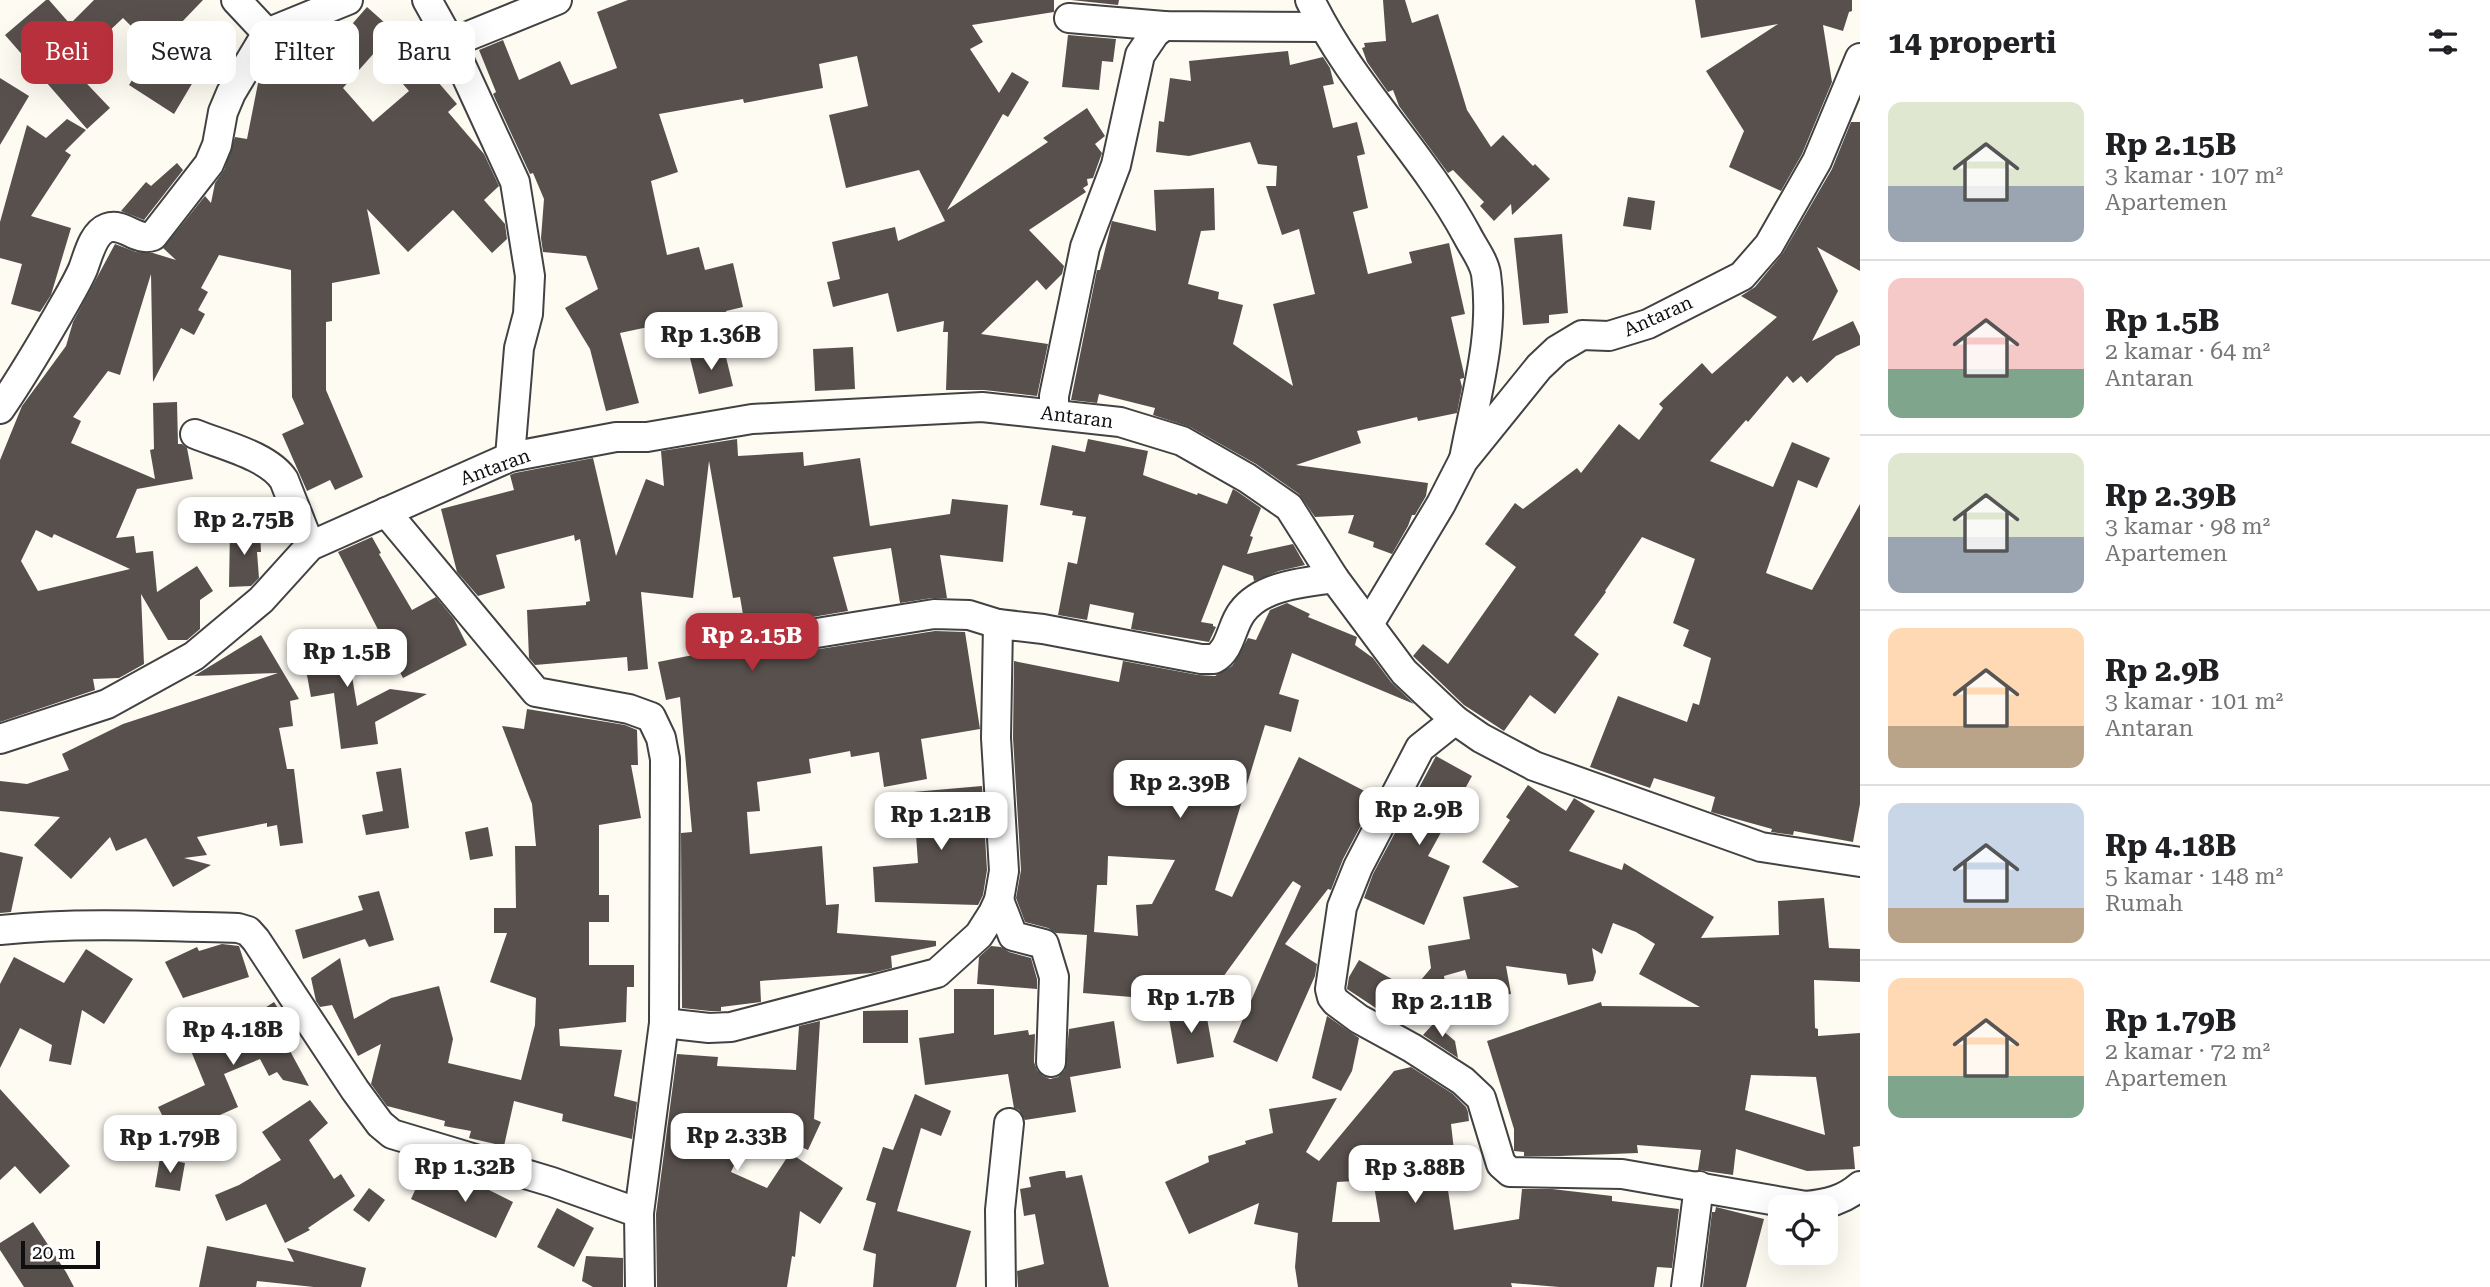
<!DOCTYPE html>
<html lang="id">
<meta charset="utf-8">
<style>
:root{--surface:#fff;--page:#f6f6f6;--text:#202124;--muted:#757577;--line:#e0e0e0;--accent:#b7303b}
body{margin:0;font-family:"Roboto Serif",serif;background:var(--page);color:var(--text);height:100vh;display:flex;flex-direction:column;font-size:26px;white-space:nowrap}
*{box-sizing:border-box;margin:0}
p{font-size:23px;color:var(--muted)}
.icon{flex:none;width:38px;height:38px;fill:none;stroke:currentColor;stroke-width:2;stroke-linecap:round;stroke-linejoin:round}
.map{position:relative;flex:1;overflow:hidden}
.panel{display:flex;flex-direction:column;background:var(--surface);width:630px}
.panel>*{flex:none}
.banner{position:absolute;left:21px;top:21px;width:665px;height:63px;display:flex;gap:14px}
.buttons{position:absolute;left:1768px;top:1195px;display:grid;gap:14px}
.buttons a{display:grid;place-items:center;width:70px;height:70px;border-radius:14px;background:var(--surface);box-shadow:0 7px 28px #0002;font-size:35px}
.scale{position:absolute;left:21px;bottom:18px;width:79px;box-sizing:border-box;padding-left:7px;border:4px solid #0f0f0f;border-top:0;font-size:19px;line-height:24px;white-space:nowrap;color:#0f0f0f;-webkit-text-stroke:5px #fff;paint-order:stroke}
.price{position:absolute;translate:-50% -60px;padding:0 16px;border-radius:14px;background:#fff;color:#222;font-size:23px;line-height:46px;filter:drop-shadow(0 2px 4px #0008)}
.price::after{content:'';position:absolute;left:50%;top:42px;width:21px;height:16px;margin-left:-10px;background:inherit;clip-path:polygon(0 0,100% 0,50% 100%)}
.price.on{background:var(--accent);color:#fff}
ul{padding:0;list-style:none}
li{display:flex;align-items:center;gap:21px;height:175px;padding:0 28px}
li+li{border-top:2px solid var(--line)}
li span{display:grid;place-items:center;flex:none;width:196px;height:140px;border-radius:14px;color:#555}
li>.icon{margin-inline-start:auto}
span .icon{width:84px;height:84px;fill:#fffc;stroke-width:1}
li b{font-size:30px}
h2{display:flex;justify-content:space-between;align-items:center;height:84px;padding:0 28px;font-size:30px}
.chip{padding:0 24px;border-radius:14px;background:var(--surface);box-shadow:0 7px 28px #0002;font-size:24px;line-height:63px}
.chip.on{background:var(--accent);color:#fff}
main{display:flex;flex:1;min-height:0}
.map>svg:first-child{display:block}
</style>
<main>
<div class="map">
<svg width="1860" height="1287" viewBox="0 0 1860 1287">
<rect width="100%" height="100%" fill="#fefbf3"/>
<g fill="#58504c" fill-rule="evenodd">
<polygon points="46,0 49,0 70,24 94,0 203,0 155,50 123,18 71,67 110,108 87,129 5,35"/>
<polygon points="628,0 1054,0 1054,12 972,25 983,42 970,49 999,93 1012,72 1029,82 1008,117 1003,114 947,210 1048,142 1043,138 1087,108 1105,136 1095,144 1102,153 1093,178 1087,179 1088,185 1083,188 1086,192 1029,230 1064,266 1062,274 1046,290 1037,280 981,334 1048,344 1037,396 984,390 946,390 948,332 943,332 944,321 897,332 888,293 833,307 827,282 840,279 832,242 895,227 898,241 945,221 919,170 846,188 829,115 868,106 857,56 819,64 823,88 744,103 743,99 659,114 678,172 651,181 667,255 699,247 705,270 733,263 743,307 726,311 731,332 687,343 681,320 620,333 639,403 606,411 590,349 565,308 598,289 586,256 543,252 541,238 544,199 533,173 530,174 493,94 496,92 479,50 503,40 519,80 560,61 571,85 617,68 597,12"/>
<polygon points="1071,0 1119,0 1118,5"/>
<polygon points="1383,0 1405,0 1412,23 1438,14 1467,110 1491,147 1503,135 1533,166 1535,164 1550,179 1512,215 1511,204 1494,221 1480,206 1484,202 1453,170 1448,173 1399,106 1393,90 1388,92 1367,62 1362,48 1365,47 1364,43 1386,41"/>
<polygon points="1695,0 1852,0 1852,11 1849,12 1843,31 1823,25 1832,82 1802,154 1781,191 1729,167 1744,131 1706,71 1778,24 1701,38"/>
<path d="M 367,7 L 394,31 L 457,104 L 448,112 L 484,154 L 499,186 L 484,200 L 505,224 L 507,239 L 492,253 L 453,210 L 408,252 L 367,209 L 380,274 L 332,283 L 332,321 L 326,322 L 326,390 L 363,477 L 335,490 L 330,480 L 307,491 L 282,434 L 304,424 L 292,397 L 291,270 L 219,255 L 201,288 L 208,292 L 198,310 L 205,314 L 194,335 L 181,328 L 153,382 L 151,274 L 120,375 L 108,371 L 73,417 L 81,421 L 71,443 L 155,479 L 150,450 L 154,449 L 153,403 L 177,402 L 178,444 L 182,444 L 187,448 L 193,479 L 137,489 L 116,538 L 134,536 L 136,553 L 153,551 L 157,592 L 197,566 L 213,591 L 200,600 L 200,629 L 187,640 L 168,640 L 141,594 L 144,664 L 119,678 L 93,679 L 95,690 L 0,722 L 0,460 L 22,406 L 66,346 L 73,322 L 115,244 L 136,252 L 153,253 L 176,260 L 163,248 L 205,196 L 211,203 L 215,183 L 224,170 L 235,137 L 247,139 L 259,78 L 276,50 L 290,41 L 298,48 L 312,33 L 326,27 L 339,39 ZM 375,52 L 409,91 L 373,122 L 343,88 ZM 36,530 L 52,538 L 54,534 L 130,569 L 38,591 L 21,561 Z"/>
<polygon points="1068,35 1116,39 1113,62 1102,61 1099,90 1062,87"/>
<polygon points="151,49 196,77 174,114 129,85"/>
<polygon points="1288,51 1290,65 1323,57 1330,68 1334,84 1323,86 1333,128 1357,122 1365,154 1357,156 1368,208 1353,212 1368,274 1412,263 1409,252 1449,243 1465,314 1451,317 1464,374 1464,378 1460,379 1462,387 1457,413 1418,421 1417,417 1357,431 1361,443 1296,465 1428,483 1426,496 1415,515 1412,515 1408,526 1392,554 1373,547 1374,542 1348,533 1354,515 1315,517 1299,494 1256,464 1190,427 1153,415 1155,408 1099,394 1097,403 1071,400 1097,270 1100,270 1112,221 1156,231 1154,190 1214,188 1215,230 1201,231 1188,284 1219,292 1218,299 1243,305 1233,344 1293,386 1273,304 1315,294 1299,229 1282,235 1266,186 1276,186 1277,166 1258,164 1250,142 1189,156 1156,152 1159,121 1164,122 1170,78 1191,81 1189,61"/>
<polygon points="0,78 29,96 0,145"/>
<polygon points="67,119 86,130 65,151 71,155 31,216 71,228 51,295 40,312 11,304 22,264 0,258 0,222 27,125 46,138"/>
<polygon points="1851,122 1860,122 1860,271 1817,247 1838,291 1812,341 1853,321 1860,336 1860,345 1836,356 1807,383 1801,376 1793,383 1787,376 1748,422 1746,420 1710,461 1773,487 1792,442 1830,458 1817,488 1798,480 1766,573 1812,590 1860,504 1860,804 1853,842 1794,831 1793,835 1771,832 1772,829 1711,812 1715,797 1654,778 1650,788 1590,767 1618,696 1687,722 1693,703 1699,705 1711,658 1683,646 1689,630 1673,623 1695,559 1642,537 1605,591 1606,592 1574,635 1599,654 1555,714 1530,695 1504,731 1464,705 1413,656 1423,644 1448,664 1516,567 1485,544 1515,503 1523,509 1577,468 1581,473 1619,424 1639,440 1663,408 1659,404 1702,363 1712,374 1777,317 1741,296 1755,287 1783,253 1832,169"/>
<polygon points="177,163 183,170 144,220 121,211 146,182 151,186"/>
<polygon points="1628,197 1655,201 1651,230 1623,226"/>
<polygon points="1562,234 1568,313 1549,315 1549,323 1523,325 1514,238"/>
<polygon points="853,347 855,389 815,391 813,349"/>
<polygon points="725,353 733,386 699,394 689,354"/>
<polygon points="737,439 738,456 803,452 804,466 860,458 870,526 950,514 952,499 1008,505 1003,562 940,555 947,598 932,598 900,603 891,548 833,557 848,611 789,621 781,625 776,632 776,639 779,647 785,652 794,653 935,631 965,632 980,729 921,739 927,779 884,787 879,752 851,757 850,751 809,759 811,773 757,782 760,811 747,812 750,854 822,846 826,905 839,904 837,933 936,941 936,946 891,956 892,968 872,973 760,981 761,1002 721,1007 721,1011 710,1011 682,1008 681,833 692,832 680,697 666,700 658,662 748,644 740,597 733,598 709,461 693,598 641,592 648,669 628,671 627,657 535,665 529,658 527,610 586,605 586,602 590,601 580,539 575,541 574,535 496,555 505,588 478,596 457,572 441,509 514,490 510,475 515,473 593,458 616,556 646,479 664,486 661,451"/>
<polygon points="1088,439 1148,451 1143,475 1197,495 1198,493 1227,504 1233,489 1238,492 1261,508 1250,536 1253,537 1247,554 1293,544 1305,565 1279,571 1254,581 1253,576 1223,565 1201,622 1213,624 1213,626 1216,627 1209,642 1131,629 1134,613 1090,604 1087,620 1058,615 1068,562 1077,564 1086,517 1072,515 1073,511 1040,505 1052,445 1085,452"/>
<polygon points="260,529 261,552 257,552 259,578 251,586 229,587 230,530"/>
<polygon points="372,537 381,553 379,554 412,610 436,597 454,619 467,645 403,678 338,552"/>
<path d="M 1287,603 L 1310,614 L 1308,617 L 1357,637 L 1355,645 L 1373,658 L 1391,682 L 1414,704 L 1292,653 L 1279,694 L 1299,700 L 1291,732 L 1265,725 L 1215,890 L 1232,897 L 1299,757 L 1376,797 L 1343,859 L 1331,890 L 1328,889 L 1285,944 L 1317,964 L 1315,976 L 1277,1062 L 1233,1042 L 1301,886 L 1293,881 L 1204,1003 L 1083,993 L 1087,935 L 1056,933 L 1048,928 L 1025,922 L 1016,898 L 1021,870 L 1013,738 L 1014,661 L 1119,682 L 1123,661 L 1198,675 L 1215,676 L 1232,666 L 1248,638 L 1256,640 L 1270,610 ZM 1108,856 L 1175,860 L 1152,904 L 1136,905 L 1138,936 L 1094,932 L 1097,885 L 1107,885 Z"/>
<polygon points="344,629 357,706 390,689 427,694 375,722 378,744 341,749 334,693 311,697 300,637"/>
<polygon points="261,635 299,699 290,701 293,726 279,728 287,769 294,769 303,843 280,846 277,825 267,827 267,823 197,837 207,855 184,858 211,865 173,887 146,838 116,851 110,837 71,879 34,845 60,817 0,811 0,781 27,784 69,770 62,754 123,724 278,673 194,676"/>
<polygon points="527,709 625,725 637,730 638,765 631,765 641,818 599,825 599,895 609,895 609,922 589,922 589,965 634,965 634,987 627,987 626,1022 559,1029 560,1046 622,1050 614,1096 637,1102 632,1139 562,1121 563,1114 514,1101 504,1146 469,1138 471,1131 444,1126 445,1121 387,1106 371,1084 381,1044 358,1056 332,1005 320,1007 316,1001 311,978 340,958 354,1019 391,998 439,986 453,1039 448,1063 521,1080 535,1025 536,998 490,982 507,933 494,933 494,908 516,908 515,846 536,846 532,804 502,726 524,729"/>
<polygon points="1436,756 1472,776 1428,856 1450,866 1424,925 1364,898 1373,874"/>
<polygon points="401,768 409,828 366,835 362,815 383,811 376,772"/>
<path d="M 1528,785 L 1566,811 L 1574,798 L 1595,811 L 1569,851 L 1622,870 L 1624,863 L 1714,917 L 1701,938 L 1779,935 L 1778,901 L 1824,898 L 1829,948 L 1860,949 L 1860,982 L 1814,980 L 1815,1028 L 1818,1029 L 1818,1036 L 1860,1033 L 1860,1146 L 1853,1147 L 1855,1169 L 1807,1171 L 1736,1149 L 1733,1175 L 1698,1170 L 1701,1150 L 1637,1145 L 1638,1153 L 1560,1156 L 1524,1156 L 1524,1152 L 1514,1151 L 1514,1129 L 1487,1041 L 1601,1002 L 1602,1006 L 1700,1007 L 1639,974 L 1655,944 L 1636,932 L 1613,923 L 1602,954 L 1592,948 L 1596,972 L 1593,981 L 1568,985 L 1566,974 L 1506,966 L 1511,994 L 1474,1000 L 1465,970 L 1444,976 L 1451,1015 L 1440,1028 L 1405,999 L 1431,968 L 1428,946 L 1470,939 L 1463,897 L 1519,887 L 1482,862 L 1510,820 L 1506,817 ZM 1751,1075 L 1816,1077 L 1825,1135 L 1745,1110 Z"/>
<polygon points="982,786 987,870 983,895 978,905 875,902 873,867 918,863 913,792"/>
<polygon points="488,827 493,856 470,860 465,832"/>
<polygon points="0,852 23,857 11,912 0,913"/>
<polygon points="379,891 394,940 369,947 365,939 303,959 295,930 363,910 358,896"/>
<polygon points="222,944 239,946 249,977 183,998 165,962 197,947 199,951"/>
<polygon points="991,946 1001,947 1009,952 1031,958 1037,979 1037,989 977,984 979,957"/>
<polygon points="86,949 133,979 104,1024 82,1010 71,1065 49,1061 52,1045 20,1028 0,1068 0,984 14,957 64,983"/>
<polygon points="1359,960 1402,985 1385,1014 1347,989 1349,977"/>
<polygon points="954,989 994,989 994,1035 1028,1030 1029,1035 1035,1034 1034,1062 1037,1070 1043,1076 1050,1079 1058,1077 1065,1070 1069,1029 1114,1021 1121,1068 1070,1077 1076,1112 1025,1120 1019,1110 1014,1108 1008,1074 925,1085 919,1038 954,1033"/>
<polygon points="274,1002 293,1031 283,1038 309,1086 283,1080 277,1072 269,1076 260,1059 224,1074 238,1107 213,1118 212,1116 172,1135 158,1107 205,1085 189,1046 219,1034 220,1037"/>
<polygon points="1205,1007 1214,1057 1177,1064 1168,1013"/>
<polygon points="908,1010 908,1043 863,1043 863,1011"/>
<polygon points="1327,1016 1359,1038 1352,1071 1341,1091 1312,1078"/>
<polygon points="820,1021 814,1119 821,1122 808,1150 753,1125 731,1172 767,1188 790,1153 843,1188 820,1224 800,1211 795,1257 792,1256 787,1287 657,1287 656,1214 677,1054 718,1057 717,1066 796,1070 799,1026"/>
<polygon points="1434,1023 1455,1041 1458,1058 1423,1035"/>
<path d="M 1411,1067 L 1453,1094 L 1466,1107 L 1468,1112 L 1469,1121 L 1451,1124 L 1457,1176 L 1446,1177 L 1454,1230 L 1519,1219 L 1522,1189 L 1552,1189 L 1612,1196 L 1612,1201 L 1679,1209 L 1672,1268 L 1657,1267 L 1654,1287 L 1559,1287 L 1511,1283 L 1512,1287 L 1298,1287 L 1295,1267 L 1298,1233 L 1254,1224 L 1259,1203 L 1189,1234 L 1165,1182 L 1209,1162 L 1208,1156 L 1246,1144 L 1245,1141 L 1273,1133 L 1269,1109 L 1337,1098 L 1306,1152 L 1319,1161 L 1394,1071 ZM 1373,1180 L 1380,1222 L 1332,1222 L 1337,1182 Z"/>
<polygon points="0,1089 70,1166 40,1194 15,1166 0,1180"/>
<polygon points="915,1094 951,1111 941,1136 921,1128 897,1211 971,1231 956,1287 873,1287 876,1254 863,1250 876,1203 866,1200 883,1147 893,1150"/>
<polygon points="310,1100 328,1123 309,1140 334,1179 341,1174 355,1196 308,1228 310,1230 285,1243 266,1204 226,1221 215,1195 239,1185 281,1160 262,1132"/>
<polygon points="160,1158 185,1163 180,1191 155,1187"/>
<polygon points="1059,1171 1065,1171 1066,1178 1082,1175 1109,1287 1018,1287 1017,1271 1044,1264 1035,1214 1024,1216 1020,1189 1031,1187 1029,1177"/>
<polygon points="423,1173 463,1193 469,1180 513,1202 496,1238 411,1199"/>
<polygon points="369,1188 385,1200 369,1222 353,1210"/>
<polygon points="1716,1207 1764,1219 1746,1287 1703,1287 1712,1212 1715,1212"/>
<polygon points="557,1208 594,1228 574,1267 537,1247"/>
<polygon points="33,1222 66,1272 74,1287 24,1287 0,1250 0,1243"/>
<polygon points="207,1246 294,1262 287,1248 366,1268 361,1287 314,1287 257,1281 256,1287 199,1287"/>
<polygon points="586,1256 623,1258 623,1287 593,1287 582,1281"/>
</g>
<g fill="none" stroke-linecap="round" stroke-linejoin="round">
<defs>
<g id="minor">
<polyline points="236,0 267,33"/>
<polyline points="427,0 451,43 515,182 530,276 528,314 519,348 510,457"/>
<path d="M 1310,0 C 1351,85 1422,152 1467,235 C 1473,247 1484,261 1486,274 C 1495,335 1475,399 1464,459"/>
<polyline points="1069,18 1164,26 1323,27"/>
<polyline points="451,43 557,0"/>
<path d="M 0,409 C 21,379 39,348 57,317 C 66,301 76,285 83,269 C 88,256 93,233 107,228 C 124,222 136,242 153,236 L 209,164 L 217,145 L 223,112 L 231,93 L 267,33 L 348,0"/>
<polyline points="1054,413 1054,396 1085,247 1116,165 1140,55 1155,33 1164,26"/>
<path d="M 195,434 C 222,445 269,456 284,480 L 310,546"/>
<polyline points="386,512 536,692 629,709 651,717 661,738 665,759 664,1023 639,1213 640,1287"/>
<polyline points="1369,624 1441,504 1463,461 1539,367 1557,350 1582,335 1609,336 1648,324 1742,276 1769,245 1817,161 1860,58"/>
<polyline points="792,637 934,614 969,615 998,624"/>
<path d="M 1455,720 L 1420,748 L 1358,867 L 1342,907 L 1330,989 L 1332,997 L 1336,1002 L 1359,1019 L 1412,1048 L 1463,1081 L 1481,1098 L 1501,1164 L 1510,1172 L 1622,1174 L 1806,1206 C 1827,1204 1844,1200 1860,1186"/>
<polyline points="0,739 107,704 194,656 261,600 310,546 510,457 616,437 647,437 752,419 982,407 1120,422 1182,441 1247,478 1289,507 1334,578 1404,672 1455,720 1481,738 1534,766 1761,847 1860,862"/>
<polyline points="999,900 1013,936 1044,944 1054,977 1051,1062"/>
<path d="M 0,930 C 79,922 159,926 238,928 L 248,931 L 256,940 L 355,1090 L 380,1124 L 392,1134 L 552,1182 L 639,1213"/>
<path d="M 664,1023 L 709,1028 L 731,1027 L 937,973 L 979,935 L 993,913 L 999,900 L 1004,871 L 996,738 L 998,624 L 1043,629 L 1201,659 L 1214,659 C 1231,650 1231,626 1242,612 C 1262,585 1303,583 1334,578"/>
<polyline points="1001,1287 1000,1210 1009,1123"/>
<polyline points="1686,1287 1699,1186"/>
</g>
</defs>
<use href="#minor" stroke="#424242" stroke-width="32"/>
<use href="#minor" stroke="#fff" stroke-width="28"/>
</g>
<g text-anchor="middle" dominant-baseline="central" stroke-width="7" stroke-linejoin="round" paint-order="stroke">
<g font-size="19" fill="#0f0f0f" stroke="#fff">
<text transform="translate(1658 316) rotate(-24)">Antaran</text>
<text transform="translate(1077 417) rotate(7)">Antaran</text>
<text transform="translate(495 467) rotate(-20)">Antaran</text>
</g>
</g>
</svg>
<div class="buttons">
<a><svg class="icon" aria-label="locate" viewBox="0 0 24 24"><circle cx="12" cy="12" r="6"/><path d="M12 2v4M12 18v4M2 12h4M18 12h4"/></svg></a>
</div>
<div class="scale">20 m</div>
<b class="price" style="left:711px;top:372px">Rp 1.36B</b>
<b class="price" style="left:244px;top:557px">Rp 2.75B</b>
<b class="price on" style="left:752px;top:673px">Rp 2.15B</b>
<b class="price" style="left:347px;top:689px">Rp 1.5B</b>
<b class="price" style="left:1180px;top:820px">Rp 2.39B</b>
<b class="price" style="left:1419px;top:847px">Rp 2.9B</b>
<b class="price" style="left:941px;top:852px">Rp 1.21B</b>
<b class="price" style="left:1191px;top:1035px">Rp 1.7B</b>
<b class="price" style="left:1442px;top:1039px">Rp 2.11B</b>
<b class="price" style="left:233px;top:1067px">Rp 4.18B</b>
<b class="price" style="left:737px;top:1173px">Rp 2.33B</b>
<b class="price" style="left:170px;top:1175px">Rp 1.79B</b>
<b class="price" style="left:465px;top:1204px">Rp 1.32B</b>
<b class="price" style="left:1415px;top:1205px">Rp 3.88B</b>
<div class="banner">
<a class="chip on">Beli</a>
<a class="chip">Sewa</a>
<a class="chip">Filter</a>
<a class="chip">Baru</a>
</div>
</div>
<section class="panel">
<h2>14 properti<svg class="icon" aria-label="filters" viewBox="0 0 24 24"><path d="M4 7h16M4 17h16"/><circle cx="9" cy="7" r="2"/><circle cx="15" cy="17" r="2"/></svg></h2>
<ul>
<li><span style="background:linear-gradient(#dfe7d0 60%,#9aa5b1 0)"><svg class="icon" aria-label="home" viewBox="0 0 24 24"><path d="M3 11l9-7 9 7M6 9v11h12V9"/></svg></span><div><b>Rp 2.15B</b><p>3 kamar · 107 m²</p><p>Apartemen</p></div></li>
<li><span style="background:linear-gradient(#f6c9c9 65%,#7fa58c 0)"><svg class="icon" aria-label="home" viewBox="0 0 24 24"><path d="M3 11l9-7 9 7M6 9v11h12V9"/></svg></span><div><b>Rp 1.5B</b><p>2 kamar · 64 m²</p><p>Antaran</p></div></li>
<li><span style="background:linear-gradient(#dfe7d0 60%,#9aa5b1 0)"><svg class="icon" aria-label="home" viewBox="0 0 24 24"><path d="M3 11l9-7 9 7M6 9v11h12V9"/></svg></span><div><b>Rp 2.39B</b><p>3 kamar · 98 m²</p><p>Apartemen</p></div></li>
<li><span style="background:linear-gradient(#ffd9b3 70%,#b9a48a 0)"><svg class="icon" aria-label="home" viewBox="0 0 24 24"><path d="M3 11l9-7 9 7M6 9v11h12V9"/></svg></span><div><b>Rp 2.9B</b><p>3 kamar · 101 m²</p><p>Antaran</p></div></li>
<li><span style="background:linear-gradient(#c9d6e8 75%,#b9a48a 0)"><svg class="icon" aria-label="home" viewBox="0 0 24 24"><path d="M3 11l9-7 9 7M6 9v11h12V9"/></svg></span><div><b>Rp 4.18B</b><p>5 kamar · 148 m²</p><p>Rumah</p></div></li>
<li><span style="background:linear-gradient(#ffd9b3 70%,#7fa58c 0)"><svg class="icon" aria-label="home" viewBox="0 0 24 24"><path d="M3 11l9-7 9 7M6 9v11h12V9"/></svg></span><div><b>Rp 1.79B</b><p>2 kamar · 72 m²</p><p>Apartemen</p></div></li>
</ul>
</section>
</main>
